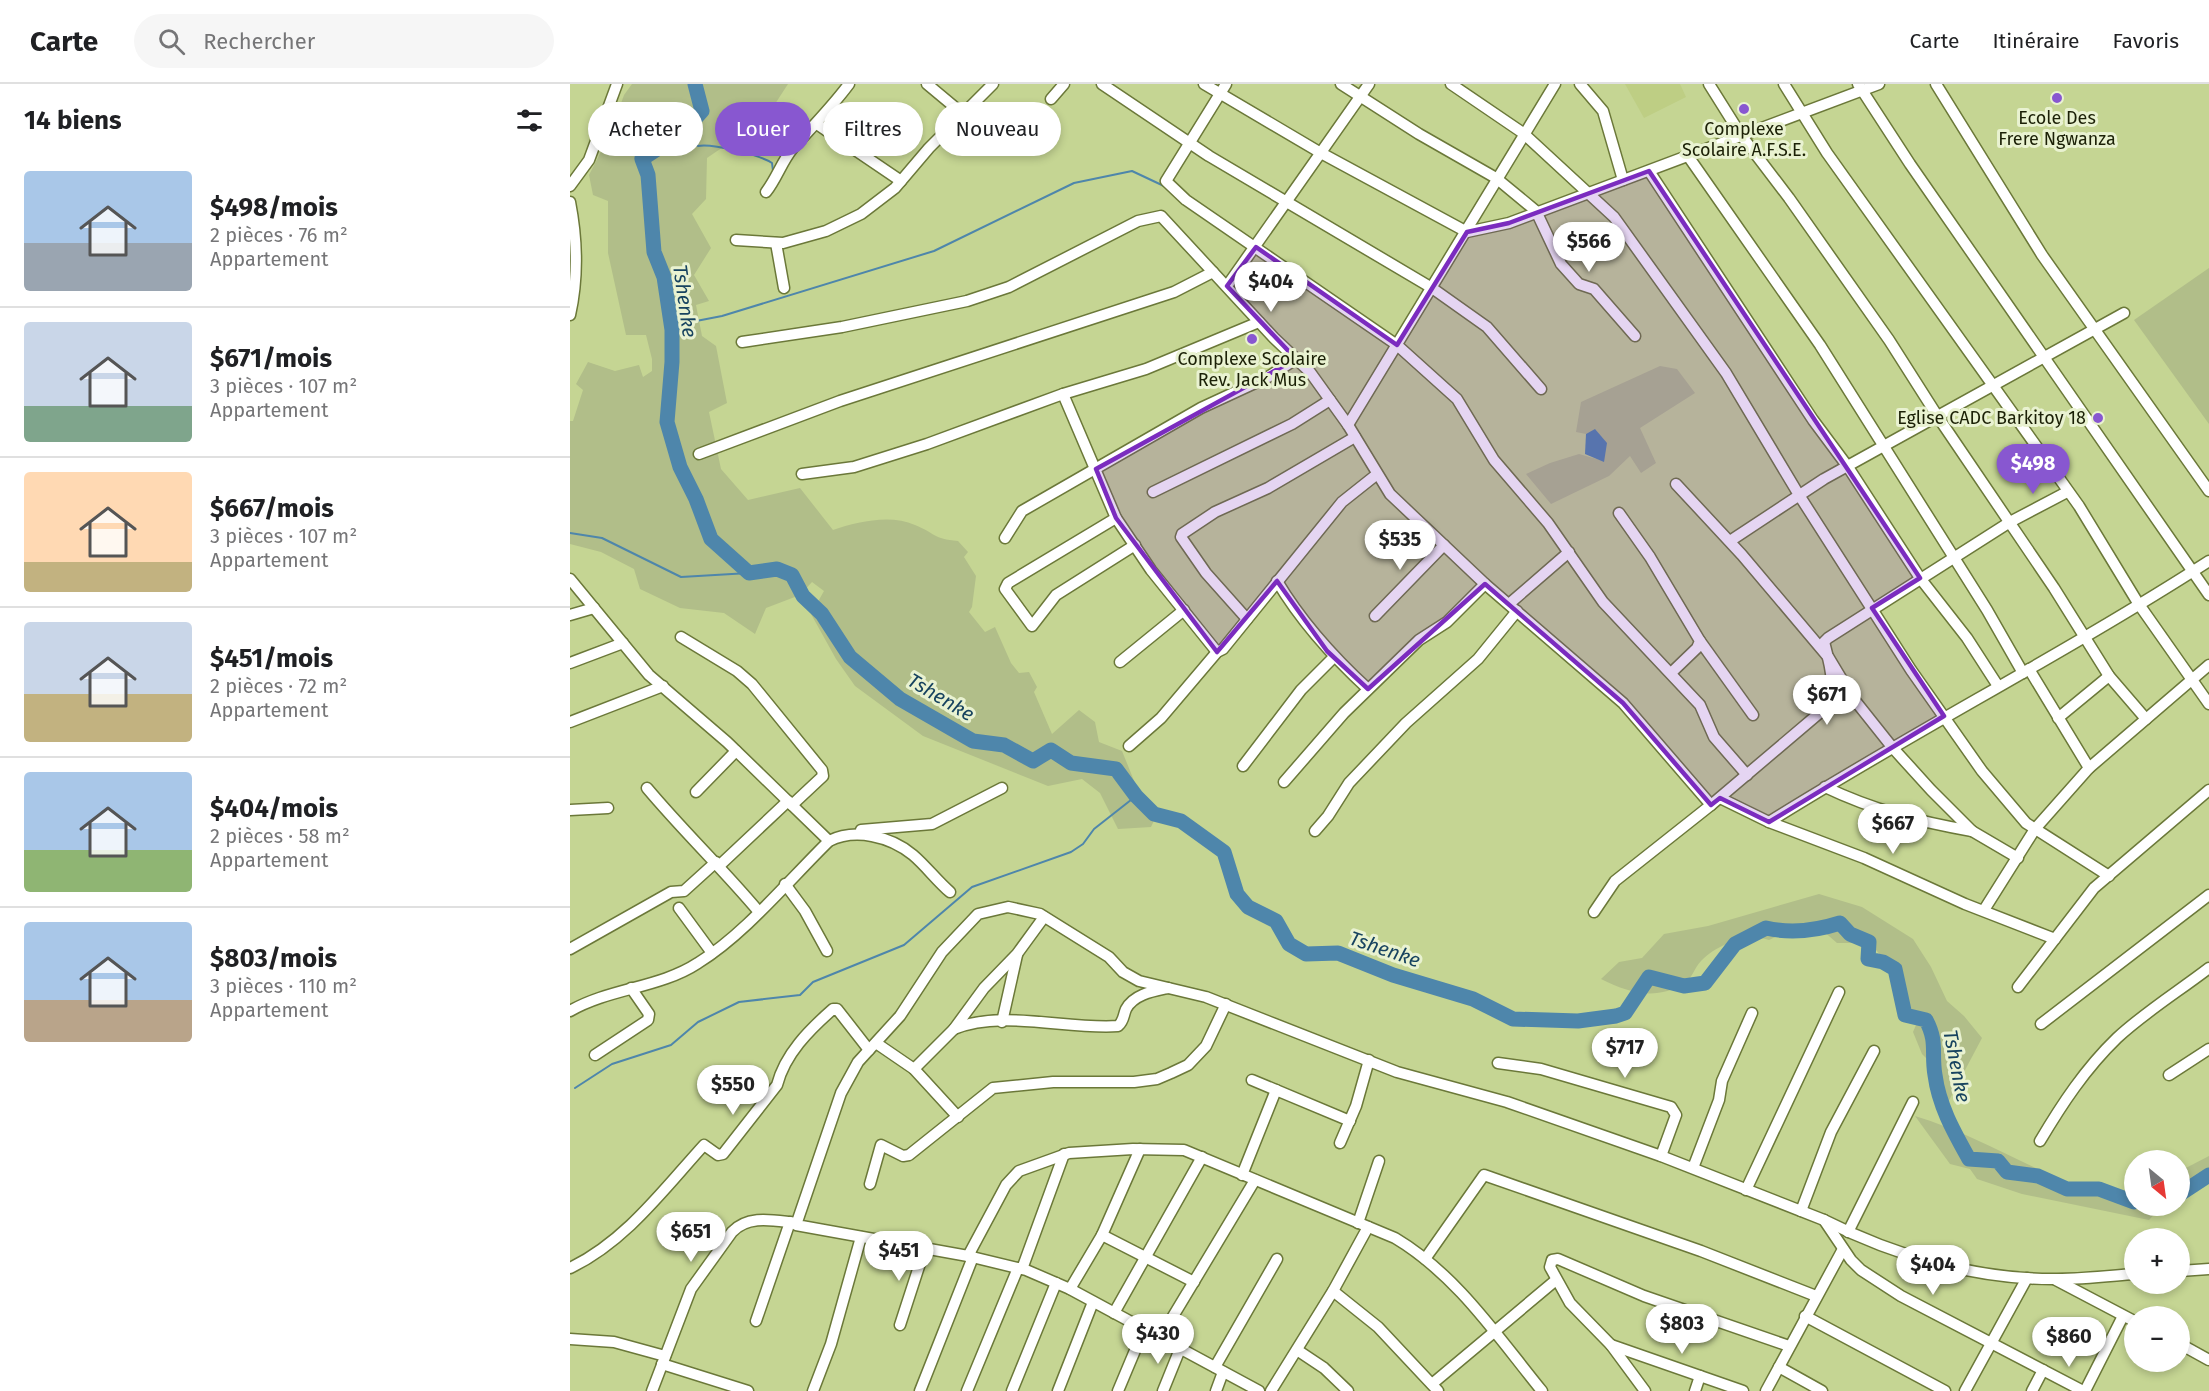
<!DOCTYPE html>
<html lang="fr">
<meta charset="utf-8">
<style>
:root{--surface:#fff;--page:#f6f6f6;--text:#202124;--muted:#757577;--line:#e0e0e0;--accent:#8857d0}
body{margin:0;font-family:"Fira Sans",sans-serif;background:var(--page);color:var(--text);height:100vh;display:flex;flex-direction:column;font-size:22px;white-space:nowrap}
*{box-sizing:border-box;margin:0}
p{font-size:20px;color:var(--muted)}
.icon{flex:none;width:33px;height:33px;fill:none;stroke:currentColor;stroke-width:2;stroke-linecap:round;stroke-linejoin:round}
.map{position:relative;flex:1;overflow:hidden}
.drawer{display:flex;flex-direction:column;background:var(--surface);width:570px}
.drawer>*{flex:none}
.hud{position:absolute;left:18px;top:18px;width:570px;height:54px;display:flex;gap:12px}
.needle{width:39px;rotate:151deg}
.buttons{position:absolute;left:1554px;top:1066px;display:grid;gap:12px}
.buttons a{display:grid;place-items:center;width:66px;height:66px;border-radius:50%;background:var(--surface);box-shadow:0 3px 9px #0003;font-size:30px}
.price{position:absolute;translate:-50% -51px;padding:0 14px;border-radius:21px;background:#fff;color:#222;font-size:20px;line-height:39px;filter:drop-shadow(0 2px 3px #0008)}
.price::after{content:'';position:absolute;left:50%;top:36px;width:18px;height:14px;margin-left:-9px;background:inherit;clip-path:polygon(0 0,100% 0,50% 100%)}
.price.current{background:var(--accent);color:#fff}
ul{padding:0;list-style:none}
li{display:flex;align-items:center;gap:18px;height:150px;padding:0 24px}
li+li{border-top:2px solid var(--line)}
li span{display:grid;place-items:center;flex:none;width:168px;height:120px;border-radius:6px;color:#555}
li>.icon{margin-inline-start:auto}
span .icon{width:72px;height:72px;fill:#fffc;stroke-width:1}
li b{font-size:26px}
h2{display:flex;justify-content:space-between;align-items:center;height:72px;padding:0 24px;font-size:26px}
.pill{padding:0 21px;border-radius:27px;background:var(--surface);box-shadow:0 3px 9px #0003;font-size:21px;line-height:54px}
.pill.current{background:var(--accent);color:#fff}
header{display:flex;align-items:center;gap:36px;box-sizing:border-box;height:84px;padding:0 30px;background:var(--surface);border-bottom:2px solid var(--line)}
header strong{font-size:28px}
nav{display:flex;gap:33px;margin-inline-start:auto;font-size:21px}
.search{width:420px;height:54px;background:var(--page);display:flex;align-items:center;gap:15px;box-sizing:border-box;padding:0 21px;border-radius:33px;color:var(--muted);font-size:22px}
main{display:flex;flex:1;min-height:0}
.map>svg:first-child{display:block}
</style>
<header>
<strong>Carte</strong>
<div class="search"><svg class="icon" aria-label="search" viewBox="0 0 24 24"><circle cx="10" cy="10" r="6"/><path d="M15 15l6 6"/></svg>Rechercher</div>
<nav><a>Carte</a><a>Itinéraire</a><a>Favoris</a></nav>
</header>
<main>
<section class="drawer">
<h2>14 biens<svg class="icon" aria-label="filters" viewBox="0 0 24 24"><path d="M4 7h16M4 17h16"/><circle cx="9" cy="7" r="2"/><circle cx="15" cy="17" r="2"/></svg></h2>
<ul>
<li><span style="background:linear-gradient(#a9c7e8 60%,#9aa5b1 0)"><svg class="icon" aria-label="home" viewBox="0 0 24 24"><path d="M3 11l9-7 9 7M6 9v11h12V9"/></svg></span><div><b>$498/mois</b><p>2 pièces · 76 m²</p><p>Appartement</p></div></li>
<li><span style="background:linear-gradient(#c9d6e8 70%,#7fa58c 0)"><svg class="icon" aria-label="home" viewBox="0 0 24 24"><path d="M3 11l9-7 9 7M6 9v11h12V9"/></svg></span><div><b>$671/mois</b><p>3 pièces · 107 m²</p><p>Appartement</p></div></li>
<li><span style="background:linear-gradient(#ffd9b3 75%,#c2b280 0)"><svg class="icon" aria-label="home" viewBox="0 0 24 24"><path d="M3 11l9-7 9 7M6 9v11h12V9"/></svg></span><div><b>$667/mois</b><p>3 pièces · 107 m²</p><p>Appartement</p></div></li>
<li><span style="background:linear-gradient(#c9d6e8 60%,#c2b280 0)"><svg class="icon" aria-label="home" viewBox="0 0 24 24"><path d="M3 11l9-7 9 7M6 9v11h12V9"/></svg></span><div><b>$451/mois</b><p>2 pièces · 72 m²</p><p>Appartement</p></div></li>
<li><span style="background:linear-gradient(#a9c7e8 65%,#8fb573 0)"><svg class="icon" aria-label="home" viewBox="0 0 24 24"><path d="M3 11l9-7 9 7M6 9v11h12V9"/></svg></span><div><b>$404/mois</b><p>2 pièces · 58 m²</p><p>Appartement</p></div></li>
<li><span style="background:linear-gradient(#a9c7e8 65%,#b9a48a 0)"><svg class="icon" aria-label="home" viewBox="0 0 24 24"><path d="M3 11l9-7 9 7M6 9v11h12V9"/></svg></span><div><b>$803/mois</b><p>3 pièces · 110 m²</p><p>Appartement</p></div></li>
</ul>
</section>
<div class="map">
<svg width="1639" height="1307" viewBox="0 0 1639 1307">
<rect width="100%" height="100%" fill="#c5d593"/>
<polygon fill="#bece84" points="1055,0 1110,0 1116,13 1074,34"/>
<g fill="#b1be89">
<path d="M 62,0 L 218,0 L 190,43 L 155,44 L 153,63 L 137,74 L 136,115 L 122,130 L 141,164 L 124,191 L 139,217 L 126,221 L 132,252 L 146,262 L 157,319 L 139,328 L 151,385 L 178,416 L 230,404 L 263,446 C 287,438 320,430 345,441 C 365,449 363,455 388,457 L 398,468 L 394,473 L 406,492 L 402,523 L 399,528 L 415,548 L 425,543 L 441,579 L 449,589 L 459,588 L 467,603 L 464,608 L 482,650 L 509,626 L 525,638 L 529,658 L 552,667 L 567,704 L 589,726 L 581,743 L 548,745 L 530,709 L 512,695 L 478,702 L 353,652 L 285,602 L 266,575 L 241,530 L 254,507 L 242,498 L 230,511 L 196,524 L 185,550 L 154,529 L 110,524 L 70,505 L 64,485 L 31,468 L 0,460 L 0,337 L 3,337 L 13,306 L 6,300 L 18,278 L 45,287 L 69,281 L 73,293 L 82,287 L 82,275 L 76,251 L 56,251 L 38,169 L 38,117 L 23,111 L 19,91 L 40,50 L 54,11 Z"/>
<polygon points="1639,184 1639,340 1564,236"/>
<polygon points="1090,282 1107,285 1125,309 1070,344 1086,379 1071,389 1060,372 1039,392 981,420 956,390 980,379 1009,370 1034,377 1025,346 1016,350 1006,348 1011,318"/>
<path d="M 1249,810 L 1292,823 L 1343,855 L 1361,883 L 1377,917 L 1394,932 L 1412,954 L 1376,1022 L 1366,1015 L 1370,988 L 1352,970 L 1343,948 L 1349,934 L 1331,912 L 1330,894 L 1306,866 L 1287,859 L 1267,859 L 1252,846 L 1218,847 L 1199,856 C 1177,849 1148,860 1131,877 C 1125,883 1122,894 1115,899 C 1086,917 1059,909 1031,895 L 1049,878 L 1072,874 L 1094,850 L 1138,842 Z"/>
<path d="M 1345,1032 C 1408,1051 1463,1087 1524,1109 C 1536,1113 1554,1114 1564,1109 L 1564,1122 L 1592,1122 L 1579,1136 L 1452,1110 L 1407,1095 L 1400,1085 L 1380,1080 Z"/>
<polygon points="1639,1072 1639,1099 1610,1112 1610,1087"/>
</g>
<polygon fill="#4e86ab" points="1025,345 1037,359 1034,378 1015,370 1016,350"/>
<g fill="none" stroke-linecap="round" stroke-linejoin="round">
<g stroke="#4e86ab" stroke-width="2">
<path d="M 113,48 L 128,62 C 141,59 190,71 202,79 L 203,87"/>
<polyline points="102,246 121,238 152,232 364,167 504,99 562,87 596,103"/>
<polyline points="0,449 32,454 111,493 179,489"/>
<polyline points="5,1004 42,980 101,961 128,938 169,918 230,911 243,898 334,861 402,803 501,768 513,760 524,745 566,712"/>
</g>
<g stroke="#4e86ab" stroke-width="15">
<path d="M 125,0 L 132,27 L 113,48 L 72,75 L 78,91 L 84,168 L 94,193 L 102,246 L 102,278 L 97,338 L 110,383 L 126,415 L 141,455 L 179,489 L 207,485 L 222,491 L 233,512 L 252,530 L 280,573 L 330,615 L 403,657 L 434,661 L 463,677 L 481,666 L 501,679 L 546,685 L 566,712 L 584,730 L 611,737 L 654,768 L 667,810 L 678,823 L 706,837 L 719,860 L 736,870 L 768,869 L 823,891 L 903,915 L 943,935 L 1008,937 L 1046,932 L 1055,929 L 1079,893 L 1114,902 L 1135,899 L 1165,860 L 1196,844 C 1222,850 1245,847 1270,839 L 1280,850 L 1299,858 L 1298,875 L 1313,878 L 1325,885 L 1335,931 L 1356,936 C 1368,959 1361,968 1365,991 C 1369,1022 1384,1048 1399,1075 L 1428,1077 L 1437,1088 L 1468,1092 L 1497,1105 L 1529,1105 L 1564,1118"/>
<polyline points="1610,1110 1639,1091"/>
</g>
<defs>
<g id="minor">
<polyline points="357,0 393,30"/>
<polyline points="532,0 639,72 862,204 917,243 971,305"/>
<polyline points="634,0 751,69 897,148 939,139 1309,0"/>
<polyline points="656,0 596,97 616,116 827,261 887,315 924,376 978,439 1033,518 1130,621 1144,653 1177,691"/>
<polyline points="771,0 849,50 926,94 966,127 991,180 1009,200 1024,205 1065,252"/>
<polyline points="881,0 953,49 1044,133 1156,289 1229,411 1341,586 1412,687 1456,739 1539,792"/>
<polyline points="1010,0 1033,27 1053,96"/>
<polyline points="1139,0 1171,51 1219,114 1319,256 1368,333 1484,504 1539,592 1576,635"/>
<polyline points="1214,0 1257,69 1509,422 1568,519 1639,620"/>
<polyline points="1288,0 1340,80 1639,511"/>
<polyline points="1366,0 1472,171 1639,407"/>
<polyline points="481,15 494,0"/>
<polyline points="247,40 331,97"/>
<polyline points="1118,72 1250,261 1417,526 1453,589"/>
<polyline points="1079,87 1243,336 1278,383 1350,494 1397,554 1428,602"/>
<polyline points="0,102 19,76 47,0"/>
<path d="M 196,108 C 207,94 212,77 223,64 C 242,43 262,23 279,0"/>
<path d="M 0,118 C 7,154 8,195 0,231"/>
<polyline points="166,156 213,159 256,147 291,130 325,104 359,64 423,0"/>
<polyline points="206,159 214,204"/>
<polyline points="657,202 799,0"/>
<polyline points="172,258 272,243 397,217 439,203 568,137 591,132 704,254 740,288 778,341 820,410 915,500 1053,619 1141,721"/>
<polyline points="493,310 546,434 581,486 647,568"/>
<polyline points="778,341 985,0"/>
<polyline points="129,370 270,317 604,208 643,188"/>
<polyline points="232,390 284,383 357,360 493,310 576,285 689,238"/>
<polyline points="1106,400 1172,471 1259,574 1283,614 1322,663 1361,706 1402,747 1448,774"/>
<polyline points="583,408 722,340 760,316"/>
<polyline points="1049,429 1080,473 1130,557 1127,564 1101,589"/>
<polyline points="546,434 438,499 435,505 462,542 486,511 565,461"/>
<polyline points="435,454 452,427 631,324 698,293 726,275"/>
<polyline points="1160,457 1254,395 1554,229"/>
<polyline points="0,495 79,591 157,658 259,757"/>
<path d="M 707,497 C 732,539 762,572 798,605"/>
<polyline points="939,520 999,468"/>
<polyline points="0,531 24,524"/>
<polyline points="805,532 874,461"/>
<polyline points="677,535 636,489 611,453 612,450 645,428 698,404 785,353"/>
<polyline points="111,553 167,587 182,600 252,686 253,692 222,721"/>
<polyline points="1130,557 1183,631"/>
<polyline points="550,578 614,526"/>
<polyline points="0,579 53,559"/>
<polyline points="1459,585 1519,684"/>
<polyline points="1488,634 1539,592"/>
<polyline points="0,638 93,602"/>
<polyline points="559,662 591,634 647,568 653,565 772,418 806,391"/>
<polyline points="673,682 731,606 764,573"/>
<polyline points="714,698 774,629 849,556 877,538 915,500"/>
<path d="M 1255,703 C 1303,726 1350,738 1402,747"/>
<path d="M 77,704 C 113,747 153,785 189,828"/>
<polyline points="126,708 166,667"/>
<polyline points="1150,714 1199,738 1294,774 1395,820 1485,855"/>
<polyline points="0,726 38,724"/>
<path d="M 1199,738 C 1344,647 1496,569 1639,477"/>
<polyline points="291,746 362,740 432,704"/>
<polyline points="745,747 758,732 779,699 836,639 908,575 947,527"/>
<polyline points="150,781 218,717"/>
<polyline points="215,800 235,827 257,867"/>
<polyline points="109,824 142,869"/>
<polyline points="1414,826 1465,745 1519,684 1639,581"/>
<path d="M 1024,828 L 1045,797 L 1141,721 L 1253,626 C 1268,605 1260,581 1254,558 L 1258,554 L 1440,438 L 1497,408"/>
<polyline points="0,865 101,808 114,807 146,778"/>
<polyline points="1448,903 1524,804 1639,706"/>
<path d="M 0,927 C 40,904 90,904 128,879 C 175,850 219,796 259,757 C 285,744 320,752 343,771 C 356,782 367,797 380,808"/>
<polyline points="432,938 447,871"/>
<polyline points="1471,940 1639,811"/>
<path d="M 384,945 C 432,925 498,946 548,942 C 554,937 553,932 556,925 C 564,910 584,907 598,904"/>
<polyline points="306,959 344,985 388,1033"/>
<polyline points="25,971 78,936 79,930 61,904"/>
<polyline points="928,979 971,985 1101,1023 1106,1031 1091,1072"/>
<polyline points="344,985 384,945 414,904 447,870 474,833"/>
<polyline points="1599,991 1639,965"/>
<polyline points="682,996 780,1037"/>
<path d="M 1470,1057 C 1492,1020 1515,985 1547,954 C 1575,928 1609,907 1639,884"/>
<polyline points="770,1059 786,1022 799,976"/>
<polyline points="1123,1084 1149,1016 1152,997 1182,929"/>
<polyline points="672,1091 706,1006"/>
<polyline points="300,1100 311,1061 333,1072 339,1071 423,1004 483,998 564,998 587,995 601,989 618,981 636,962 656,920"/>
<polyline points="1176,1106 1269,908"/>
<polyline points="1231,1127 1261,1048 1304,967"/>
<polyline points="1254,1136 1281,1176 1291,1186 1331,1212 1513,1307"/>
<polyline points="788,1139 809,1077"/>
<polyline points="1278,1148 1343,1018"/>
<polyline points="532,1151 624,1198"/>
<path d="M 398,1172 L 436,1101 L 449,1087 L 499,1069 L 563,1065 L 614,1066 L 825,1154 C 887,1191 927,1252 972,1307"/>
<polyline points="855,1175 914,1091 1131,1167 1246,1212"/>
<path d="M 0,1184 C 55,1158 94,1105 134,1061 L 148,1071 L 153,1070 L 207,1001 C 215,970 239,946 263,925 L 267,925 L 299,966"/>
<polyline points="452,1185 494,1070"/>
<polyline points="1610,1187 1639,1185"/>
<polyline points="1486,1196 1564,1237"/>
<polyline points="500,1205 532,1151 570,1065"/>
<polyline points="763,1207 808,1243 868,1307"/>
<polyline points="544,1229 632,1073"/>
<polyline points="1235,1232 1375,1307"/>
<polyline points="186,1237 220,1138"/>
<polyline points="330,1241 355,1164"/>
<polyline points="590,1254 685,1096"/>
<polyline points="0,1255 44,1258 95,1272"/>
<polyline points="1610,1260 1639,1276"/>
<polyline points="1041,1261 1173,1307"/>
<polyline points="727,1266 754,1284 778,1307"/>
<polyline points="92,1280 178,1307"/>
<polyline points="645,1283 707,1175"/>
<polyline points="1209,1283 1252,1307"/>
<polyline points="862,1300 986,1196"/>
<path d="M 82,1307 L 121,1205 L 162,1148 C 179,1130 205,1137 227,1139"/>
<polyline points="243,1307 261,1260 291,1153"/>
<polyline points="350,1307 403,1173"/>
<polyline points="397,1307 448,1184"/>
<polyline points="442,1307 486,1199"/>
<polyline points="488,1307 523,1218"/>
<polyline points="548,1307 574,1245"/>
<polyline points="593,1307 610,1265"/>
<polyline points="646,1307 653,1288"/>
<path d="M 689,1307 L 500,1205 L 456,1186 L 398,1172 L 226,1141 L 271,1009 L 288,978 L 330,932 L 372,868 L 408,830 L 438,823 L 470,830 L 539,873 L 553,888 L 569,897 L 636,913 L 827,988 L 937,1018 L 1091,1072 L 1254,1136 C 1325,1172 1407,1196 1487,1195 C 1513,1195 1539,1192 1564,1190"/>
<polyline points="701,1307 763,1207 798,1143"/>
<polyline points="1075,1307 1041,1261 1000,1219 980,1183 982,1176 988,1175 1074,1212 1219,1262"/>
<polyline points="1125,1307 1130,1292"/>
<polyline points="1196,1307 1273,1165"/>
<polyline points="1395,1307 1457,1194"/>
<polyline points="1462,1307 1473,1286"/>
<polyline points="1515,1307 1553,1232"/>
</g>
</defs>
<use href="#minor" stroke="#6b7839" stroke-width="13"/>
<use href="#minor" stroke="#fff" stroke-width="10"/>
</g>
<path fill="#7b2cbf" fill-opacity="0.2" stroke="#7b2cbf" stroke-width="4.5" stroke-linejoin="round" d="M 1079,87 L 1350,494 L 1302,524 L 1374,632 L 1199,738 L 1150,714 L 1141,721 L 1053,619 L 915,500 L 798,605 L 757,567 L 707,497 L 647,568 L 546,434 L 526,385 L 726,275 L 657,202 L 686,163 L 827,261 L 897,148 L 939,139 Z"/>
<g fill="#8857d0" stroke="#e9f2d1" stroke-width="2">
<circle cx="1487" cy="14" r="6"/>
<circle cx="1174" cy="25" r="6"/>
<circle cx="682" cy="255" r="6"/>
<circle cx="1528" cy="334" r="6"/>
</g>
<g text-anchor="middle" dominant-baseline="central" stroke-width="6" stroke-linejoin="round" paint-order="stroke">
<g font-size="18" fill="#1b2006" stroke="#e9f2d1">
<text x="1487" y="34">Ecole Des<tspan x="1487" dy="21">Frere Ngwanza</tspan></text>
<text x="1174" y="45">Complexe<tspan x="1174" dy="21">Scolaire A.F.S.E.</tspan></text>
<text x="682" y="275">Complexe Scolaire<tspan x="682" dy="21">Rev. Jack Mus</tspan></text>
<text x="1516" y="334" text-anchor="end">Eglise CADC Barkitoy 18</text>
</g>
<g font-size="20" font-style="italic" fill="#17435f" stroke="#e9f2d1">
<text transform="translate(115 217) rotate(82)">Tshenke</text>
<text transform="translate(371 613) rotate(31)">Tshenke</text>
<text transform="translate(815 865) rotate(19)">Tshenke</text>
<text transform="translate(1387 982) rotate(79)">Tshenke</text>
</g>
</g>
</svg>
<div class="buttons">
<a><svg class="needle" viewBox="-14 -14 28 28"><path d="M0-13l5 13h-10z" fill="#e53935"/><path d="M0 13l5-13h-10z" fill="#757577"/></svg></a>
<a>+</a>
<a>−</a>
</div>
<b class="price" style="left:1019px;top:189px">$566</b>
<b class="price" style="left:701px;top:229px">$404</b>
<b class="price current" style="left:1463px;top:411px">$498</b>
<b class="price" style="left:830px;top:487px">$535</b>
<b class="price" style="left:1257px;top:642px">$671</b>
<b class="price" style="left:1323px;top:771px">$667</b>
<b class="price" style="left:1055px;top:995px">$717</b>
<b class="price" style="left:163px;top:1032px">$550</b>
<b class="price" style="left:121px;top:1179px">$651</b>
<b class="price" style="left:329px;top:1198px">$451</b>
<b class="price" style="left:1363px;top:1212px">$404</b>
<b class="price" style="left:1112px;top:1271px">$803</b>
<b class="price" style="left:588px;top:1281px">$430</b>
<b class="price" style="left:1499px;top:1284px">$860</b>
<div class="hud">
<a class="pill">Acheter</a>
<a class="pill current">Louer</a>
<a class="pill">Filtres</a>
<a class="pill">Nouveau</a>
</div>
</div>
</main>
